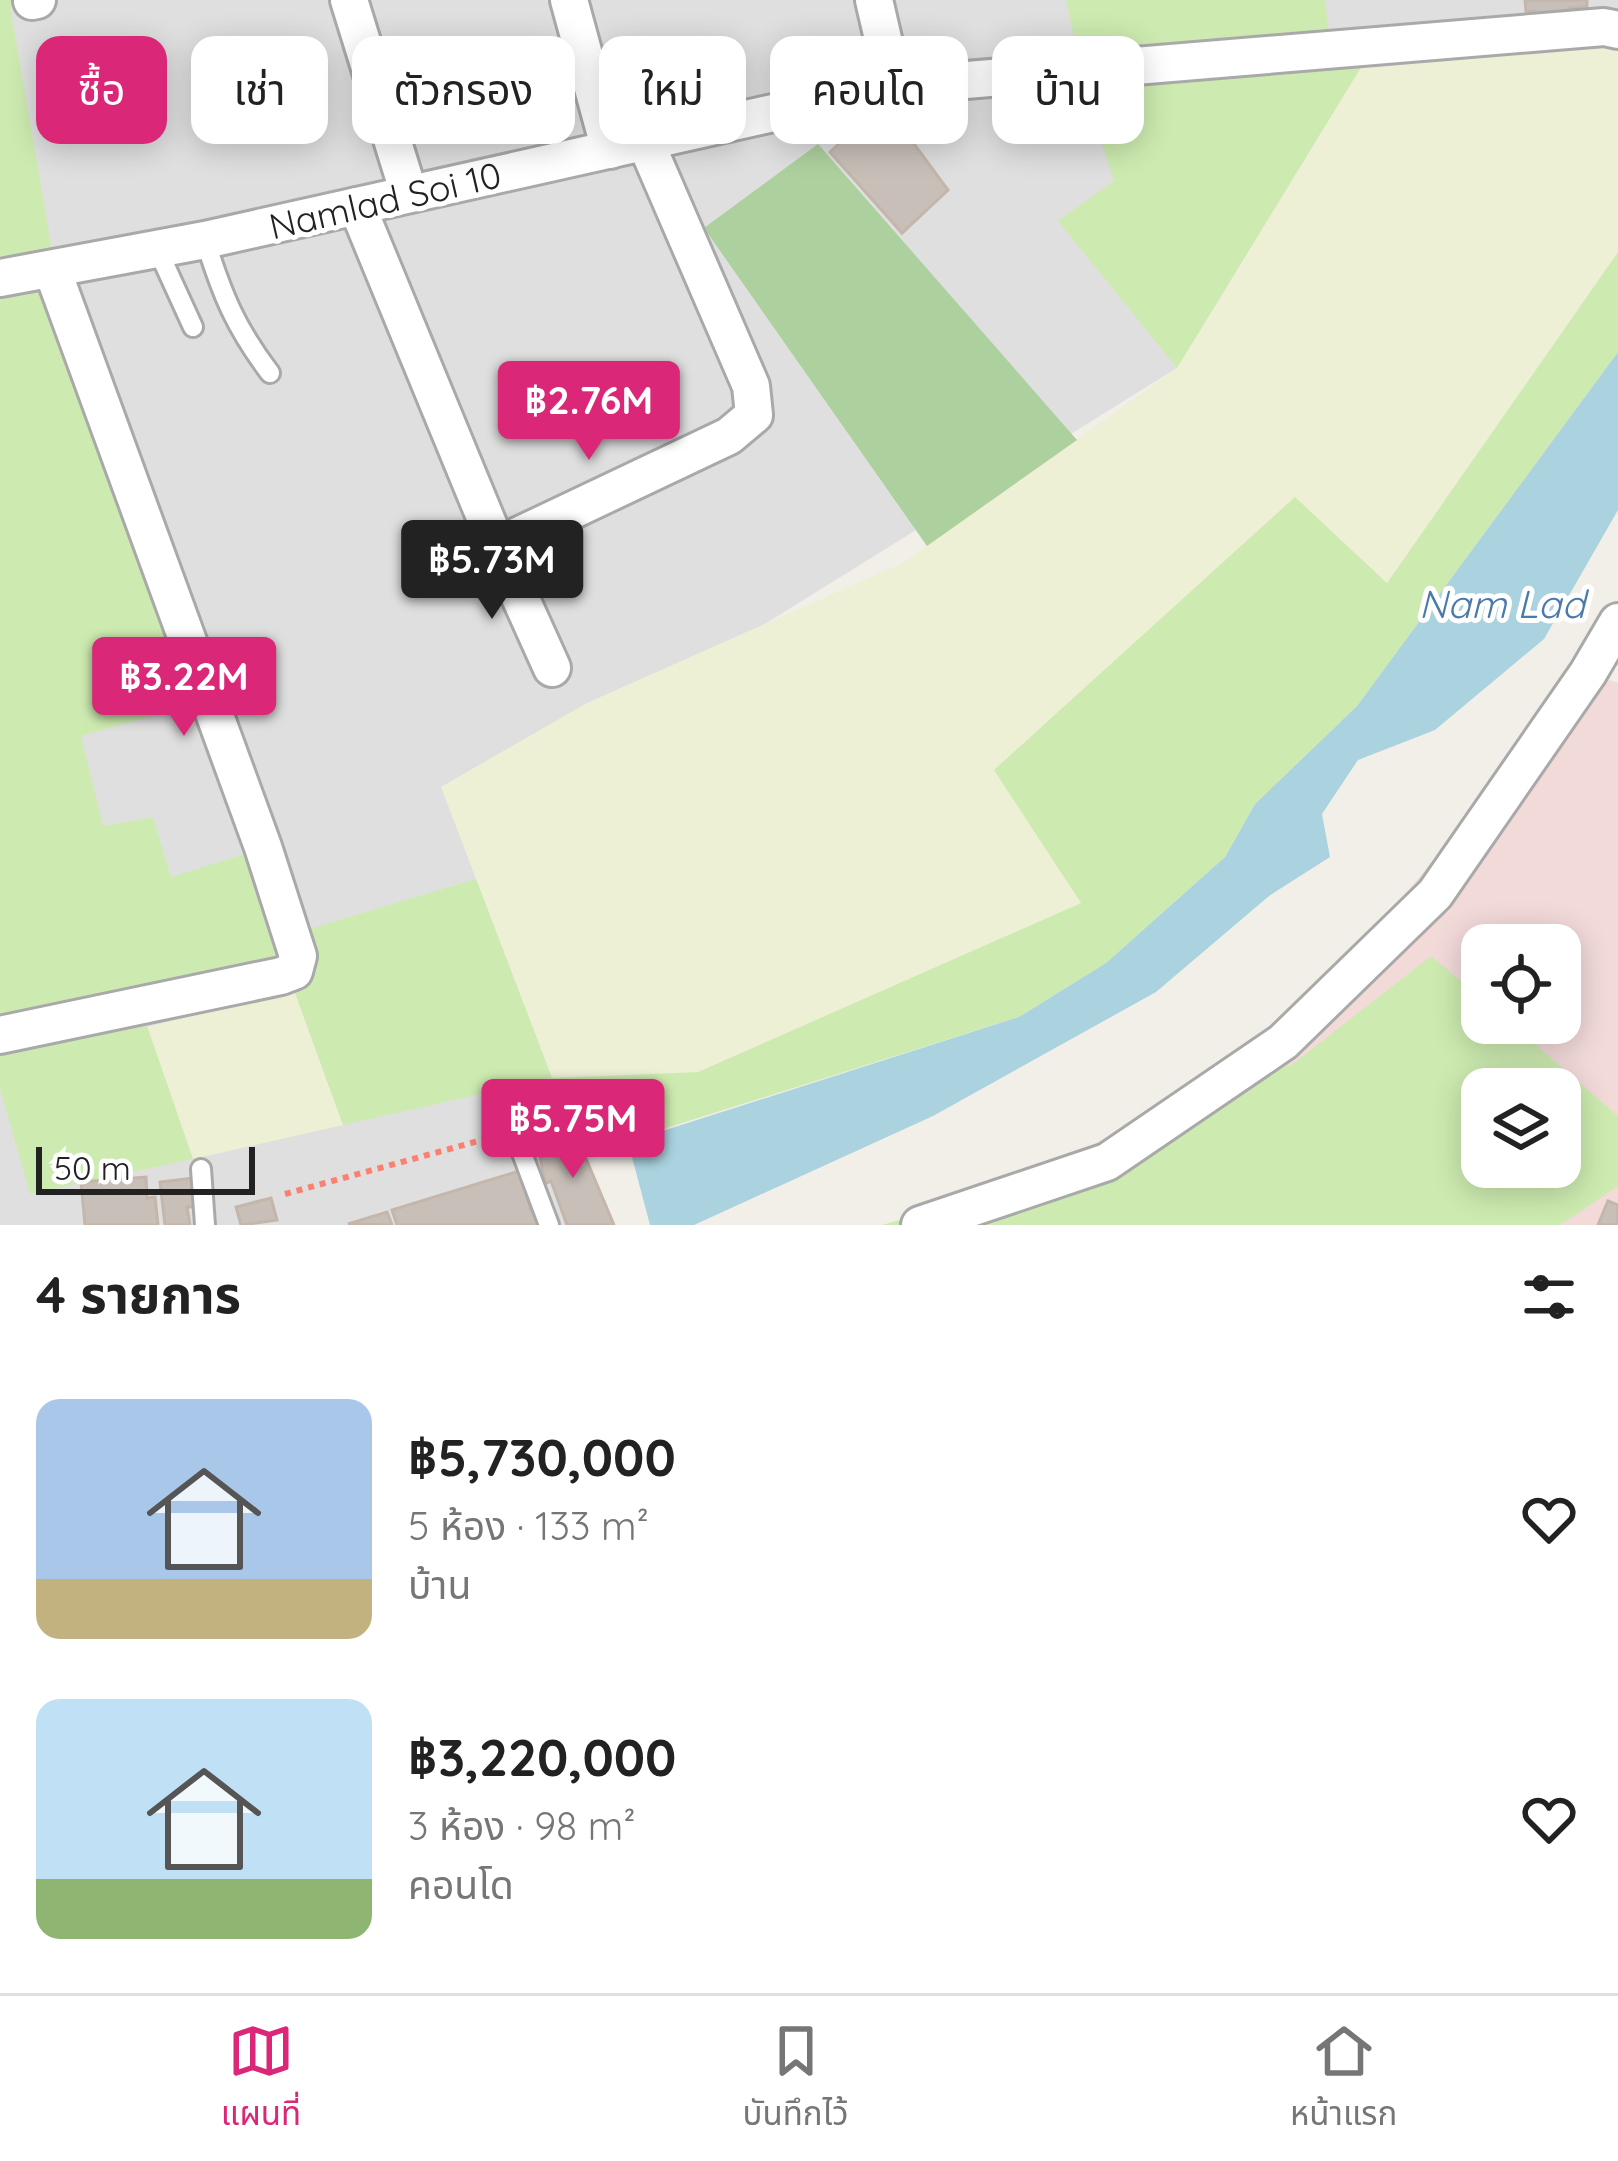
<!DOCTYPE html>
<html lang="th">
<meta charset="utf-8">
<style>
:root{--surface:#fff;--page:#f2f2f2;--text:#222;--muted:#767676;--line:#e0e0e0;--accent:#db2777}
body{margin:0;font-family:Quicksand,"Noto Sans Thai",sans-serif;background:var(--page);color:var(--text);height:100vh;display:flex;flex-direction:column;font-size:45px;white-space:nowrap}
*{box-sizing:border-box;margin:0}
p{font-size:39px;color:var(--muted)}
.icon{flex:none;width:66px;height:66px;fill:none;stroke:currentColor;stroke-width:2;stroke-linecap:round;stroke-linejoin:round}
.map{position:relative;height:1225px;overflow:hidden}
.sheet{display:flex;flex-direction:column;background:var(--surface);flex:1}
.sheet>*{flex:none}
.guide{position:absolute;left:36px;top:36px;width:1548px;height:108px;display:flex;gap:24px}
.tools{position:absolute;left:1461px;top:924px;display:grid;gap:24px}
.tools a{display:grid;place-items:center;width:120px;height:120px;border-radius:24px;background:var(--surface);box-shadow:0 6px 30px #0003;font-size:60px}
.scale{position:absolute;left:36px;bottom:30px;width:219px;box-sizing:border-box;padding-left:12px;border:6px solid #222;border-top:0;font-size:33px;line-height:42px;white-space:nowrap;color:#222;-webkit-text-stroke:9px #fff;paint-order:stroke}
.price{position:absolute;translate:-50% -102px;padding:0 27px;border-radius:12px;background:var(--accent);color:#fff;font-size:39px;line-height:78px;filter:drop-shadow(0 3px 6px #0008)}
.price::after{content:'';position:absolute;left:50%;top:72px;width:36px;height:27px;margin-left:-18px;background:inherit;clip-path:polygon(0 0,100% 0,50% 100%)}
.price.selected{background:#222;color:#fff}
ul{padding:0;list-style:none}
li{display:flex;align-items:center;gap:36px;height:300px;padding:0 36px}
li span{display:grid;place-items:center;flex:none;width:336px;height:240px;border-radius:24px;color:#555}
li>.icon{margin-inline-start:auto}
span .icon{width:144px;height:144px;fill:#fffc;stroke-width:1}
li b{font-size:51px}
h2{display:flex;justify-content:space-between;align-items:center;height:144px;padding:0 36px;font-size:51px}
.pill{padding:0 42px;border-radius:24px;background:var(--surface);box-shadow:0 6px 30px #0003;font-size:42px;line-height:108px}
.pill.selected{background:var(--accent);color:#fff}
.menu{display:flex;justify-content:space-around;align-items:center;height:168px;border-top:3px solid var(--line);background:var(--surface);font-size:33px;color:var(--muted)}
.menu a{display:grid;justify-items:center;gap:6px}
.menu .selected{color:var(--accent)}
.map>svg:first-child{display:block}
</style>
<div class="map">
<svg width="1618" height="1225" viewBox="0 0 1618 1225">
<rect width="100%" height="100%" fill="#f2efe9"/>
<polygon fill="#e0dfdf" points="0,0 1618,0 1618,47 1177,368 544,761 489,900 604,1225 0,1225"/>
<path fill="#f2dad9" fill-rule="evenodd" d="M 1588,673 L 1618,683 L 1618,1225 L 1319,1225 L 1283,1042 ZM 1482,945 L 1560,945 L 1560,1023 L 1482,1023 ZM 1482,1089 L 1560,1089 L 1560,1167 L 1482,1167 Z"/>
<g fill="#eef0d5">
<polygon points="1618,30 1618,252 1386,584 1082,903 698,1072 552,1078 441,787 587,703 904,562 1177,368 1374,46"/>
<polygon points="294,990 343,1125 193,1159 147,1027"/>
</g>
<g fill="#cdebb0" fill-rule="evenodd">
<polygon points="0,0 37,0 10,6 53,255 0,264"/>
<polygon points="1066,0 1325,0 1329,32 1077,52"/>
<polygon points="1374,46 1177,368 1058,221 1114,181 1095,122 1118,115 1110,68"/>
<polygon points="1618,252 1618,352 1357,706 1255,804 1225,857 1106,963 1019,1017 584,1154 552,1078 343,1125 294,990 309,929 476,879 552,1078 698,1072 1081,903 994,770 1295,497 1387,583"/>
<polygon points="45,285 199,703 81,736 103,826 153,817 171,877 255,851 290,958 0,1027 0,293"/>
<path d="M 1431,956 L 1482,999 L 1482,1023 L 1510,1023 L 1618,1116 L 1618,1186 L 1560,1225 L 882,1225 L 1107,1162 L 1283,1042 L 1289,1067 ZM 1482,1089 L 1560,1089 L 1560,1167 L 1482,1167 Z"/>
<polygon points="147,1026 193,1159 30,1194 0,1089 0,1053"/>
</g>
<polygon fill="#add19e" points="818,144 1077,440 927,546 704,228"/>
<polygon fill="#aad3df" points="1618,352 1618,510 1544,639 1435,730 1358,760 1322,814 1330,857 1269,896 1156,992 933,1116 694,1225 650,1225 628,1142 1019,1017 1106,963 1225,857 1255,804 1357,706"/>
<g fill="#c7bfb8" stroke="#c4b6ab" stroke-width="3">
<polygon points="1525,0 1587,0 1587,7 1569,8 1570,19 1535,21 1534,11 1526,11"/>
<polygon points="884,103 948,190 902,233 830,152"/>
<polygon points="575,1132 584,1154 614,1225 567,1225 551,1181 545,1184 537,1140"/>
<polygon points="519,1171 531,1210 538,1208 544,1225 397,1225 392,1210"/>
<polygon points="146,1177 147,1198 155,1197 158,1225 85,1225 81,1182"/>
<polygon points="194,1178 197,1207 187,1207 190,1225 165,1225 160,1182"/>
<polygon points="271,1198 277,1220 241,1225 236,1207"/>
<polygon points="1608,1201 1618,1205 1618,1225 1598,1225"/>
<polygon points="387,1212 392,1225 348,1224"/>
</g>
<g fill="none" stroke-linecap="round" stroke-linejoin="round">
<defs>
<g id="service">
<path d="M 205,240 C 222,294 235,327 270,373"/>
<polyline points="156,246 193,327"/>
<polyline points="508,1116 549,1225"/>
<polyline points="201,1169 205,1225"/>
</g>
<g id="minor">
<polyline points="349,0 409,194"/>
<polyline points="569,0 610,150"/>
<polyline points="32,1 37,0"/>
<polyline points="894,86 1604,27 1618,30"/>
<polyline points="357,206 497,546 729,436 754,415 751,386 645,141"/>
<polyline points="0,278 205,240 894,86 874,0"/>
<polyline points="497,546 552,668"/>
<polyline points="0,1035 281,976 294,971 298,956 263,847 52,269"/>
<polyline points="920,1225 1107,1162 1283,1042 1435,894 1588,673 1618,622"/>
</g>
</defs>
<use href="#service" stroke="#a9a9a9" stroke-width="24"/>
<use href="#minor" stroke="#a9a9a9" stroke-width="42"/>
<polyline stroke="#fa8072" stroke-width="6" stroke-dasharray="6 6" stroke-linecap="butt" points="285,1194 493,1137"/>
<use href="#service" stroke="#fff" stroke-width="18"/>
<use href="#minor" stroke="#fff" stroke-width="36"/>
</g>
<g text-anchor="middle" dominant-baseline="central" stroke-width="10" stroke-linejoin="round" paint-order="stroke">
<g font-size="36" fill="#222" stroke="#fff">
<text transform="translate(385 200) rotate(-13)">Namlad Soi 10</text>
</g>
<g font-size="39" font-style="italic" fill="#4a7aab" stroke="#fff">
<text x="1502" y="603">Nam Lad</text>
</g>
</g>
</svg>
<div class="tools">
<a><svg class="icon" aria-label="locate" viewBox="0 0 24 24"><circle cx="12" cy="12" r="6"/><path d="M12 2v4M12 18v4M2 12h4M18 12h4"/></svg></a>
<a><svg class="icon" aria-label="layers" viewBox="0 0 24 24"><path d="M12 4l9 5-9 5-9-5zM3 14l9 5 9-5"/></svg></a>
</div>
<div class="scale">50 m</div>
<b class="price" style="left:589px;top:463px">฿2.76M</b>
<b class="price selected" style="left:492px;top:622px">฿5.73M</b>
<b class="price" style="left:184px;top:739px">฿3.22M</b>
<b class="price" style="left:573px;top:1181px">฿5.75M</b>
<div class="guide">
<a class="pill selected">ซื้อ</a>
<a class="pill">เช่า</a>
<a class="pill">ตัวกรอง</a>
<a class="pill">ใหม่</a>
<a class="pill">คอนโด</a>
<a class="pill">บ้าน</a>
</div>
</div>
<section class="sheet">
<h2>4 รายการ<svg class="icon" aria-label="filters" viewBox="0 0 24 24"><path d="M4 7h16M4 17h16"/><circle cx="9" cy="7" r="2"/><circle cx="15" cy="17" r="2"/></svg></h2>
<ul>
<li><span style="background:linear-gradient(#a9c7e8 75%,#c2b280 0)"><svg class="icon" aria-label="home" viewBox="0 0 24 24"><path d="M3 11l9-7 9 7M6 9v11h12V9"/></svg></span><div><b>฿5,730,000</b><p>5 ห้อง · 133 m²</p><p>บ้าน</p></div><svg class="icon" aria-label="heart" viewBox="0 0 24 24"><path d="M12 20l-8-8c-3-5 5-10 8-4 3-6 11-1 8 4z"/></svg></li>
<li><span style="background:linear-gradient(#bfe0f5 75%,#8fb573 0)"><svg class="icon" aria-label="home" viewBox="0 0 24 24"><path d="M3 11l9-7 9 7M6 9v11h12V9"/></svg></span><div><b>฿3,220,000</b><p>3 ห้อง · 98 m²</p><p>คอนโด</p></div><svg class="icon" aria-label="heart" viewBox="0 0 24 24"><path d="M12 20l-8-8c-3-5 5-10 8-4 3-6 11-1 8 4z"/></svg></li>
</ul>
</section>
<nav class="menu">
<a class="selected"><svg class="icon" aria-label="map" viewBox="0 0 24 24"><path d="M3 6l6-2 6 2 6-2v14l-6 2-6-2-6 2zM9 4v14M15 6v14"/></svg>แผนที่</a>
<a><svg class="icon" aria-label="saved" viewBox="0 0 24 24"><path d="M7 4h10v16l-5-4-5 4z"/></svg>บันทึกไว้</a>
<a><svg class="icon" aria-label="home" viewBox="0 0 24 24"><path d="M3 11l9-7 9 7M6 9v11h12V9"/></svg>หน้าแรก</a>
</nav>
